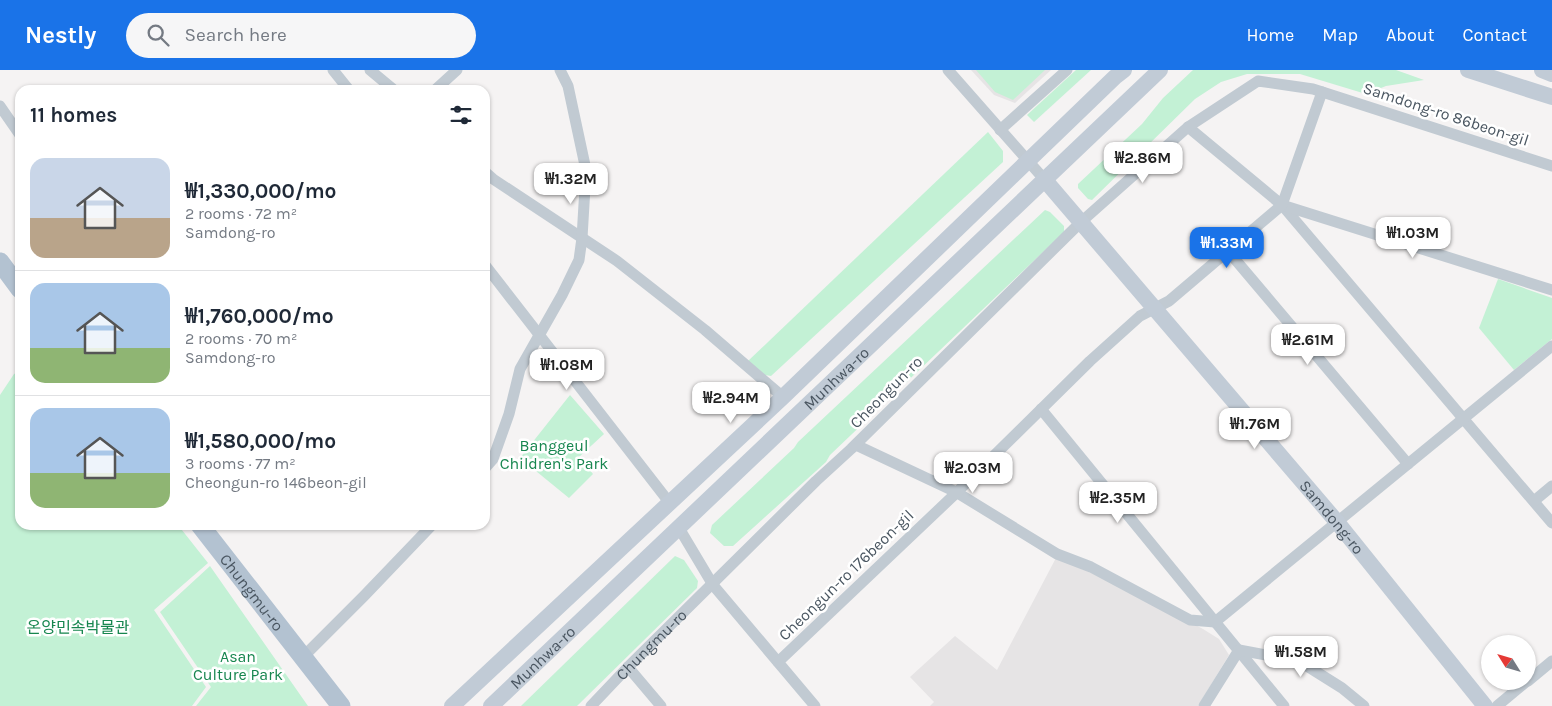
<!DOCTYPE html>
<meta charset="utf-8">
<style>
:root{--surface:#fff;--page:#f6f6f7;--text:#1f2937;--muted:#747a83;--line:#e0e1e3;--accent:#1a73e8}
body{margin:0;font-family:Karla,"Noto Sans KR",sans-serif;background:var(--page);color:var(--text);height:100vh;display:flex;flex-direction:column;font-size:19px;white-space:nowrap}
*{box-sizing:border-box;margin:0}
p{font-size:16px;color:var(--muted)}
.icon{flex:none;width:28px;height:28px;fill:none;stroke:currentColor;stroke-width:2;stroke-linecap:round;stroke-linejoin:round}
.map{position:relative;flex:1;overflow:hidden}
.sheet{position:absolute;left:15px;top:15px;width:475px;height:445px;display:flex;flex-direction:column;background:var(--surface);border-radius:15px;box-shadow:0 1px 4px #0004}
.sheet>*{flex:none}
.needle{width:32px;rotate:307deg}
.buttons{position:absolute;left:1481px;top:565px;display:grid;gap:10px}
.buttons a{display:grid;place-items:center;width:55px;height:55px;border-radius:50%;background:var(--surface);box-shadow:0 1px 4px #0004;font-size:25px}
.price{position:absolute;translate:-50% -42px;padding:0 11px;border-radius:10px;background:#fff;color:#222;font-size:16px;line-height:32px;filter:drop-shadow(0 1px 2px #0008)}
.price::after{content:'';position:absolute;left:50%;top:30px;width:15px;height:11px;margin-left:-8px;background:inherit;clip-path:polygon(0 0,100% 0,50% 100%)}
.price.selected{background:var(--accent);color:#fff}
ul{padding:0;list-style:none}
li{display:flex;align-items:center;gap:15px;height:125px;padding:0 15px}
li+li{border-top:1px solid var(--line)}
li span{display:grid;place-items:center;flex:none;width:140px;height:100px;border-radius:15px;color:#555}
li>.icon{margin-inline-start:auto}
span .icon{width:60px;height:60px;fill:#fffc;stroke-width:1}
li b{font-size:21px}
h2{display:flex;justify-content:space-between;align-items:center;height:60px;padding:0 15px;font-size:21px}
header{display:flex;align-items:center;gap:30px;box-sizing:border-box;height:70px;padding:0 25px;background:var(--accent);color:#fff}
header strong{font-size:24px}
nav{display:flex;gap:28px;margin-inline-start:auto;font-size:18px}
.search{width:350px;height:45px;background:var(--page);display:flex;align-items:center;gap:12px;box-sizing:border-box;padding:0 18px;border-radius:28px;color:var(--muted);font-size:19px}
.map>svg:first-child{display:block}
</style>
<header>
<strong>Nestly</strong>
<div class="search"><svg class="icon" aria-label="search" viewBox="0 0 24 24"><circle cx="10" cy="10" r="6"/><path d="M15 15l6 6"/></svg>Search here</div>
<nav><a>Home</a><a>Map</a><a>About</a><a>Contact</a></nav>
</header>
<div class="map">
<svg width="1552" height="636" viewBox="0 0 1552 636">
<rect width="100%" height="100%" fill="#f5f3f3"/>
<g fill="#e6e4e5">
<polygon points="971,0 1051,0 1015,33 994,25"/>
<polygon points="1057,486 1090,499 1203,559 1219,569 1229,585 1198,636 930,636 934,632 910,607 955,566 997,600"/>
</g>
<g fill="#c3f1d5">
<polygon points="976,0 1045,0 1013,30 995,22"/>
<polygon points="1076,0 1091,0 1034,52 1027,45"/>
<polygon points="1193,0 1396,0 1424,10 1386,16 1366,24 1300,4 1247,4 1221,12 1195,29 1092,130 1088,129 1078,118 1078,114 1142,54 1163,28"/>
<polygon points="988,62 1003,81 1003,92 771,306 765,305 748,291"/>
<polygon points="1045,140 1050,142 1064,156 1064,162 830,385 826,392 733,476 724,476 710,463 712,455 794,378 798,372"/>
<polygon points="1498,209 1552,228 1552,269 1514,300 1479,258"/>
<polygon points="20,301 20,455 178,455 208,493 154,540 206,617 192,636 0,636 0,325 14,304"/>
<polygon points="570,325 604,364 579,387 593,404 569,428 520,388"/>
<polygon points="675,486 684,490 698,511 697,518 577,636 521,636"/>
<polygon points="210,496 308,636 196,636 211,617 160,542"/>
</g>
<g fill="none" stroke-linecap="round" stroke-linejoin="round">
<g stroke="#c1cad2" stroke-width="11">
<polyline points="333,0 349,20"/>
<polyline points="370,0 394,20"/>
<polyline points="948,0 1044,109"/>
<polyline points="435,20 457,0"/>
<polyline points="0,36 20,65"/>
<polyline points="1188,57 1282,135 1552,453"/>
<polyline points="1000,60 1067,0"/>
<polyline points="485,102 493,109 617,191 705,260 783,327"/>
<polyline points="1282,135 1552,220"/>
<polyline points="1228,181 1408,394"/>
<polyline points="485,195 669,432"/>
<polyline points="1041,339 1284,636"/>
<polyline points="856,375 956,422 1057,484 1091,497 1190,550 1215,552"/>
<polyline points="485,398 493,389 509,344 520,299 562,225 579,190 582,168 586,100 568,16 560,0"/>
<polyline points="1534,431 1552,416"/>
<polyline points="679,458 713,515 815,636"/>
<polyline points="1215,552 1552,276"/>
<polyline points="303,587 364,526 432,455"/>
<polyline points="778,592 953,426 1090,291 1140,246 1169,231 1282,135 1322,22"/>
<polyline points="628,597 661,636"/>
<polyline points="1528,611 1552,591"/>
<path id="s1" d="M 591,636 L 628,597 L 816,411 L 851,379 L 1081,152 L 1188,57 L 1258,11 L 1313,19 L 1552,96"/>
<polyline points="1204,636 1239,580 1299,591 1342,618 1364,636"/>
<polyline points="1497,636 1527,611"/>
</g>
<g stroke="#c1cbd6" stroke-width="16">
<polyline points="1468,0 1552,27"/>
<polyline points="1542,0 1552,4"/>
<path id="s2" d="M 1044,109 L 1337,452 L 1485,636"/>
<polyline points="452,636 783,327 1115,7 1124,0"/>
<path id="s3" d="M 491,636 L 1160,0"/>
</g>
<g stroke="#b3c2d1" stroke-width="19">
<polyline points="0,192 20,219"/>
<path id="s4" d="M 200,455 L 341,636"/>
</g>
</g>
<g text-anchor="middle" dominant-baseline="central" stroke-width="5" stroke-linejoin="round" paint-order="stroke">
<g font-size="16" fill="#4a5661" stroke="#fff">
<text transform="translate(1446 44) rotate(18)">Samdong-ro 86beon-gil</text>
<text stroke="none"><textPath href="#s3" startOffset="476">Munhwa-ro</textPath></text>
<text transform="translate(886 322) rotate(-45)">Cheongun-ro</text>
<text stroke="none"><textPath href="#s2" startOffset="444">Samdong-ro</textPath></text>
<text transform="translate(846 505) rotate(-44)">Cheongun-ro 176beon-gil</text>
<text stroke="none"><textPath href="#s4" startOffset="85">Chungmu-ro</textPath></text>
<text stroke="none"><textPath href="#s1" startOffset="86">Chungmu-ro</textPath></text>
<text stroke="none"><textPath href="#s3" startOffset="71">Munhwa-ro</textPath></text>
</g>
<g font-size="16" fill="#17864f" stroke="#fff">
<text x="554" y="375">Banggeul<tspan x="554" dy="18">Children's Park</tspan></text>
<text x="78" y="557">온양민속박물관</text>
<text x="238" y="586">Asan<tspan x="238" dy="18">Culture Park</tspan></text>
</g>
</g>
</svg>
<div class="buttons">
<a><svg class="needle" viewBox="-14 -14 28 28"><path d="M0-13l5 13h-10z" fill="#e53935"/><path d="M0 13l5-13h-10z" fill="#747a83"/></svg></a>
</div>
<b class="price" style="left:1143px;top:114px">₩2.86M</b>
<b class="price" style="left:571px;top:135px">₩1.32M</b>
<b class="price" style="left:1413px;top:189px">₩1.03M</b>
<b class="price selected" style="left:1227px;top:199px">₩1.33M</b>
<b class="price" style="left:1308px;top:296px">₩2.61M</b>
<b class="price" style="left:567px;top:321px">₩1.08M</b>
<b class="price" style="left:731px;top:354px">₩2.94M</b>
<b class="price" style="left:1255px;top:380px">₩1.76M</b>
<b class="price" style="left:973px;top:424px">₩2.03M</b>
<b class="price" style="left:1118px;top:454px">₩2.35M</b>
<b class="price" style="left:1301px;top:608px">₩1.58M</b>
<section class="sheet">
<h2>11 homes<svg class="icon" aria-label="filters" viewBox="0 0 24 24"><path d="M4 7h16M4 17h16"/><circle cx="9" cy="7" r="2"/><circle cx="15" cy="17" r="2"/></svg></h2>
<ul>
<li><span style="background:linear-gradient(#c9d6e8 60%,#b9a48a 0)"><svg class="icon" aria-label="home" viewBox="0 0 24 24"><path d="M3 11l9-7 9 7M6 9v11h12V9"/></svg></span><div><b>₩1,330,000/mo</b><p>2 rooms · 72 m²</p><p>Samdong-ro</p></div></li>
<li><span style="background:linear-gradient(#a9c7e8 65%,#8fb573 0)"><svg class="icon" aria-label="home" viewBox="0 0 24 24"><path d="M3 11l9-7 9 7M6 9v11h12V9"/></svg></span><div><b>₩1,760,000/mo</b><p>2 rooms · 70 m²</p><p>Samdong-ro</p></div></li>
<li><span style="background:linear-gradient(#a9c7e8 65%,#8fb573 0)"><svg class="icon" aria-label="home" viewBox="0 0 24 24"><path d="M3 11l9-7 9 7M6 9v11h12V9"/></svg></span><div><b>₩1,580,000/mo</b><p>3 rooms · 77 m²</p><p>Cheongun-ro 146beon-gil</p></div></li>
</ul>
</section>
</div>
